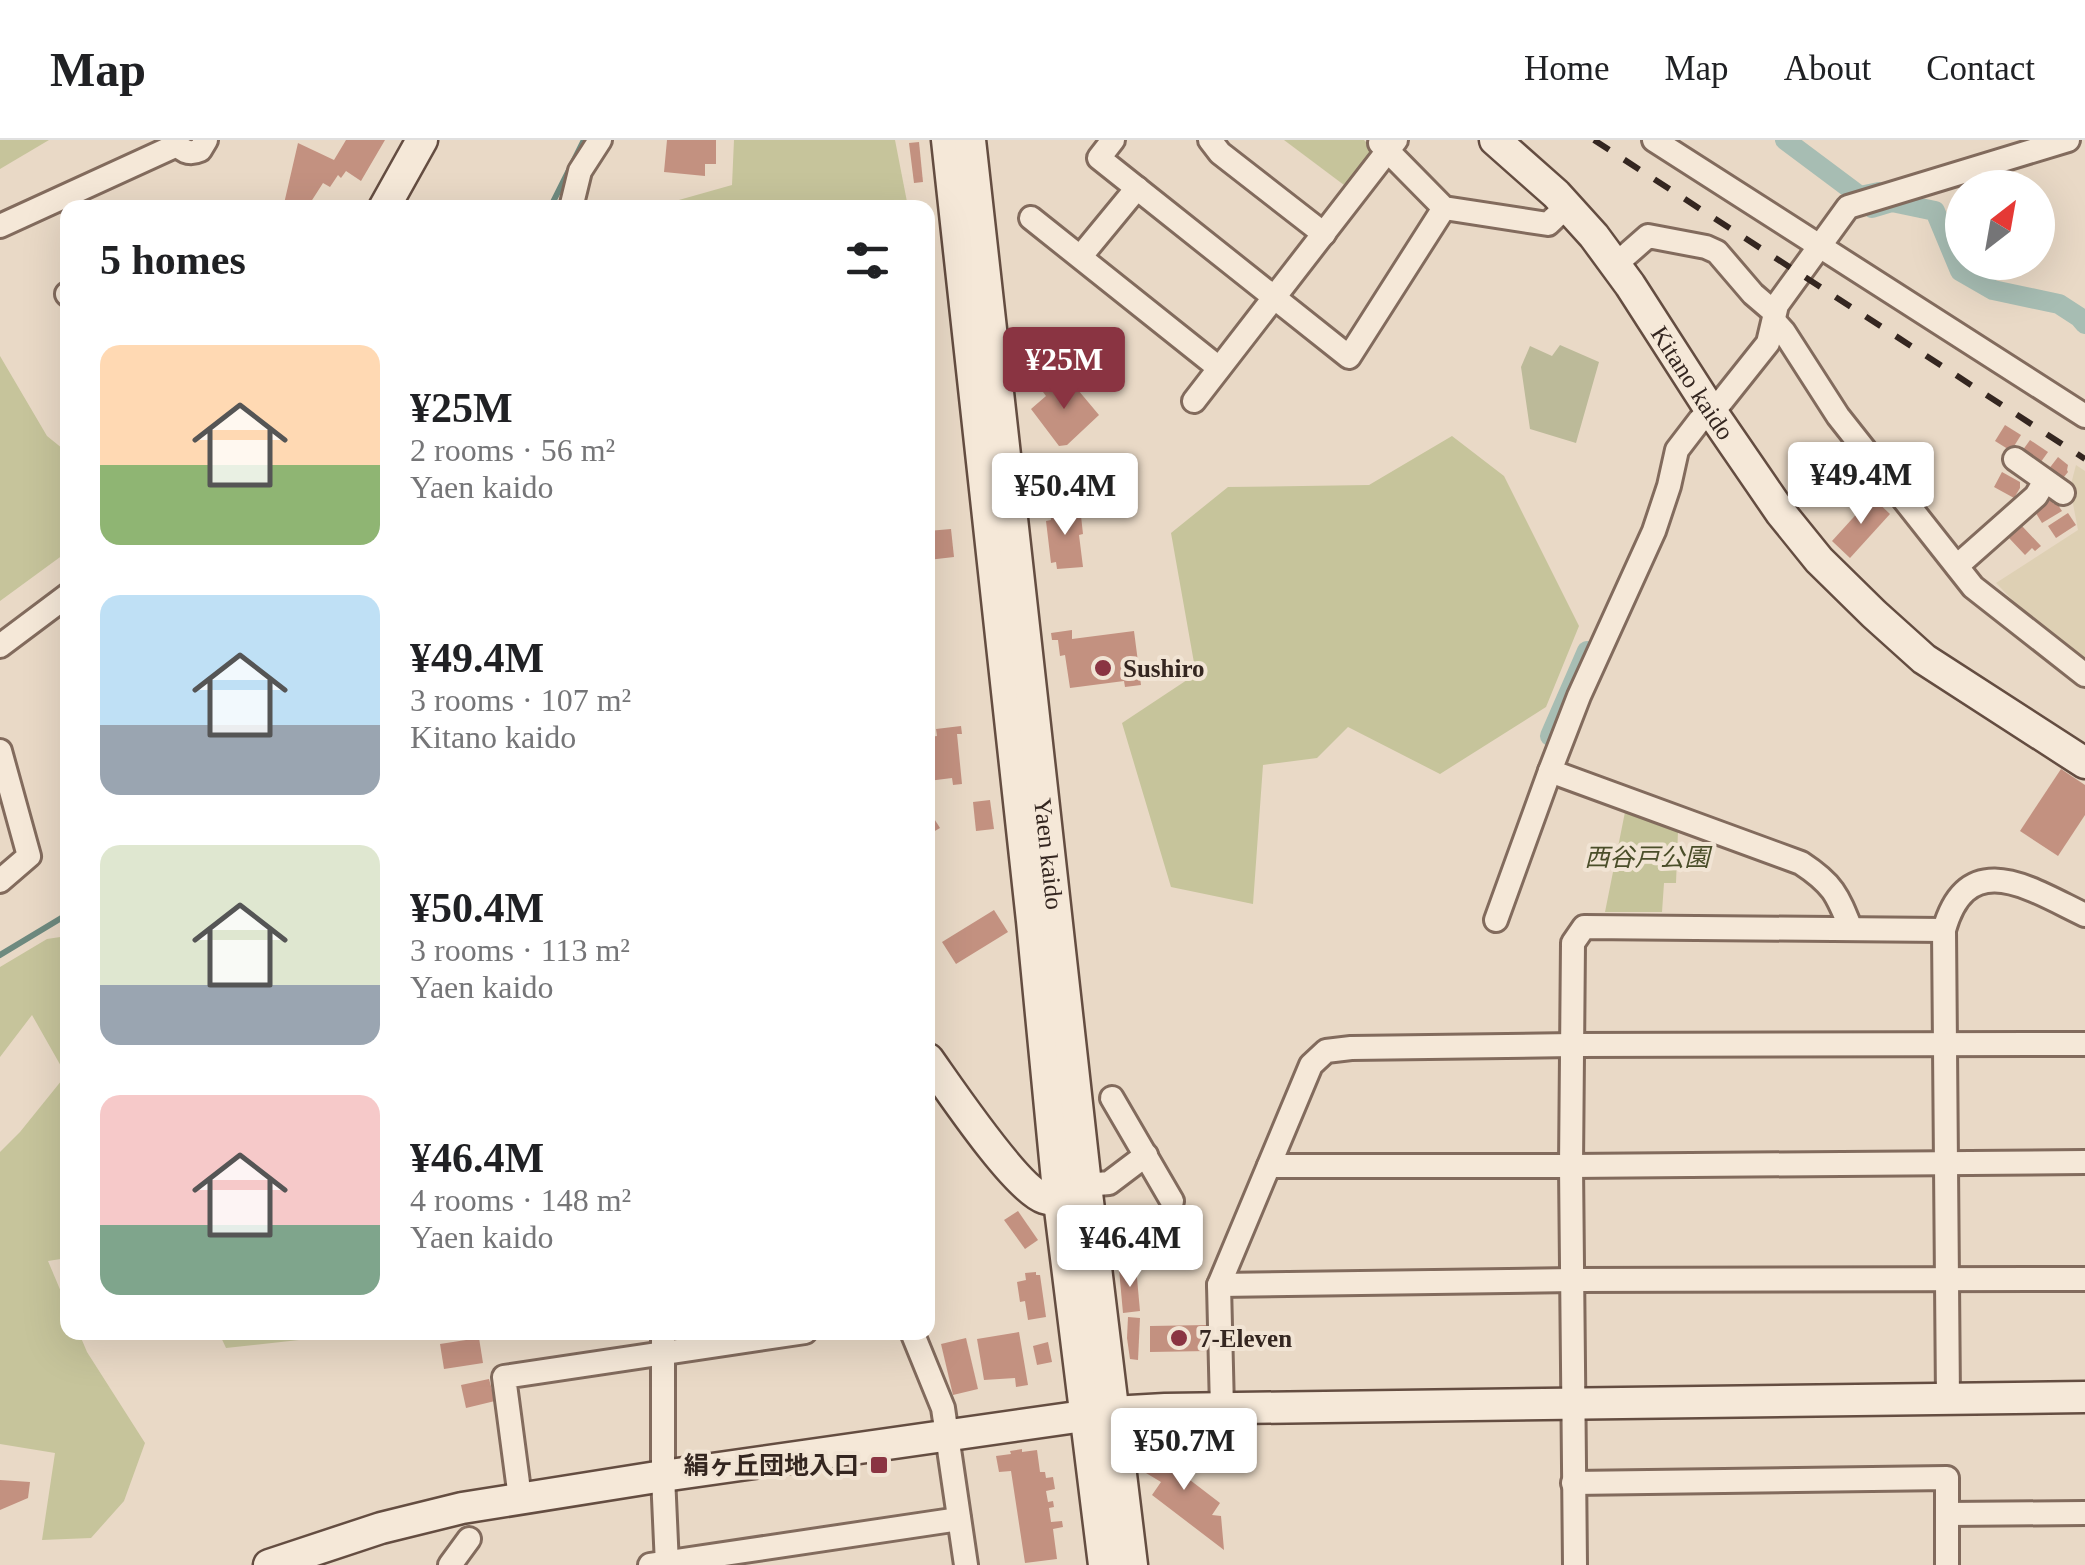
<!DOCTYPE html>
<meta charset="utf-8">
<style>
:root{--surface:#fff;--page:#f2f2f2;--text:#202124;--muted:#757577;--line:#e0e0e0;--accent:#8a3442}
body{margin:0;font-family:"Times New Roman","Noto Sans JP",serif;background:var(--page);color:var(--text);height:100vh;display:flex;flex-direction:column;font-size:38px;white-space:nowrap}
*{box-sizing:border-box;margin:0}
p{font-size:32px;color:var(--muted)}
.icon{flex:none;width:55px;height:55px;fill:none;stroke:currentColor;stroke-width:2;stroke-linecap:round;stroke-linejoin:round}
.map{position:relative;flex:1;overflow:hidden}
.panel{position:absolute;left:60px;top:60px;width:875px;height:1140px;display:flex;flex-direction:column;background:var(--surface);border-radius:20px;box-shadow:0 10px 40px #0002}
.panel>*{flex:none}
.needle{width:65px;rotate:31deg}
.controls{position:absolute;left:1945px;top:30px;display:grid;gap:20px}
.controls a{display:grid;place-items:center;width:110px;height:110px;border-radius:50%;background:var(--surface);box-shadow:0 10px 40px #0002;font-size:50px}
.price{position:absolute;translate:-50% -85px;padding:0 22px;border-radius:10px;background:#fff;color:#222;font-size:32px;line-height:65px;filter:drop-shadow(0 2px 5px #0008)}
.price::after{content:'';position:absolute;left:50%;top:60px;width:30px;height:22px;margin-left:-15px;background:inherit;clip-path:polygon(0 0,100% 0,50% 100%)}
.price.selected{background:var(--accent);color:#fff}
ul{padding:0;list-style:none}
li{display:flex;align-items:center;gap:30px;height:250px;padding:0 40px}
li span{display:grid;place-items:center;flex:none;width:280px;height:200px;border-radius:20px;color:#555}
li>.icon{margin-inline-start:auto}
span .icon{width:120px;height:120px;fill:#fffc;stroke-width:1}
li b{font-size:42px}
h2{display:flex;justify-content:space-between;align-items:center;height:120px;padding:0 40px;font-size:42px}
header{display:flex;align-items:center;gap:60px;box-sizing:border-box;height:140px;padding:0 50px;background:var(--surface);border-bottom:2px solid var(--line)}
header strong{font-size:48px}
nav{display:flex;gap:55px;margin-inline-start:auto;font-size:35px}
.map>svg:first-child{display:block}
</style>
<header>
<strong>Map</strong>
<nav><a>Home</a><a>Map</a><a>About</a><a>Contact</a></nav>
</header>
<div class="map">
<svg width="2085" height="1425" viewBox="0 0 2085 1425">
<rect width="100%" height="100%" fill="#e9d9c6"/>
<polygon fill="#ded0b4" points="2076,325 2085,331 2085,522 2039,487 1996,443 2078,390 2070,348"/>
<g fill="#c6c49b">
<polygon points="0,0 49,0 0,29"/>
<polygon points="734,0 895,0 908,67 654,67 732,45"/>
<polygon points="1284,0 1364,0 1373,9 1374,17 1348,48"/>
<polygon points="0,216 47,296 68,313 67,412 0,461"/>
<polygon points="1452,296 1504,336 1579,486 1546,567 1440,634 1348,587 1317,618 1263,625 1253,764 1171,747 1122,583 1196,534 1171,393 1228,347 1369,345"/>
<polygon points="1625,672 1678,691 1676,743 1664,743 1662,772 1605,772"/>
<polygon points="67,796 67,1118 48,1121 67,1166 68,1192 79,1193 87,1212 145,1303 124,1361 91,1398 42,1400 55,1313 0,1304 0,1012 20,992 66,935 32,875 0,917 0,827 47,799"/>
<polygon points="219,1193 362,1193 226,1208"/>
</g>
<polygon fill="#bcba99" points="1560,205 1599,222 1576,303 1530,289 1521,227 1530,206 1552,216"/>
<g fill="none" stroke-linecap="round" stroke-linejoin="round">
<g stroke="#6e8a7f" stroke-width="6">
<polyline points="550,68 584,0"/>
<polyline points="68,597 65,609 68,651"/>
<polyline points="0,815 68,774"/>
</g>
<g stroke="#a7bdb3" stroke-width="20">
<polyline points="1785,0 1860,56 1879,52"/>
<polyline points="1872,68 1892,62 1935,71 1960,131 1993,150 2059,164 2079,177 2085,184"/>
<polyline points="1550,596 1587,511"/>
</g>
</g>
<g fill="#c39180">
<polygon points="346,0 385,0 361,41 346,31 341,38 338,35 330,47 323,43 307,68 283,68 298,3 334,20"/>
<polygon points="667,0 716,0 716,24 705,24 705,36 664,32"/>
<polygon points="919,2 923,42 914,43 909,3"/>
<polygon points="1068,238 1099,275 1067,305 1059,306 1031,269 1046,256 1043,252 1056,242 1059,246"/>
<polygon points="2005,285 2021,295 2011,311 1995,301"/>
<polygon points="2030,300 2048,312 2038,326 2020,314"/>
<polygon points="2058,317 2068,325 2067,330 2068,332 2059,343 2048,330"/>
<polygon points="2002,332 2020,342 2020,348 2014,358 1994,347"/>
<polygon points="1872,357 1890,374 1850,418 1832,401"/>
<polygon points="2051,360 2054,364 2056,362 2062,371 2042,383 2034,370"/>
<polygon points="1080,367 1083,394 1079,395 1083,427 1057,429 1056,422 1051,423 1046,381 1051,380 1050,370"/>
<polygon points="2068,373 2076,385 2056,398 2048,386"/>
<polygon points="2022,386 2041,406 2035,411 2032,408 2025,415 2009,398"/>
<polygon points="951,389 954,417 928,420 928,391"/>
<polygon points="1072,490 1072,499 1134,491 1141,545 1125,547 1124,541 1070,548 1065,515 1060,516 1058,500 1052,500 1051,493"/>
<polygon points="961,586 962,594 957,594 962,644 953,645 952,638 928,641 928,597 937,596 936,589"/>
<polygon points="2061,629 2085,645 2085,675 2058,716 2020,691"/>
<polygon points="990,660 994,689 976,691 973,662"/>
<polygon points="928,669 940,688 928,695"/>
<polygon points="994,770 1008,792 956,824 942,802"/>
<polygon points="1018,1071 1038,1100 1025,1109 1004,1080"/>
<polygon points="1136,1127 1140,1171 1123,1173 1119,1129"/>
<polygon points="1036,1132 1036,1135 1040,1135 1046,1177 1028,1180 1025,1161 1020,1162 1017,1142 1026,1140 1025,1133"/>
<polygon points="1128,1177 1140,1178 1138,1220 1130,1219 1127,1198"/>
<polygon points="1207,1185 1208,1211 1150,1212 1150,1186"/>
<polygon points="1019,1192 1028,1245 1016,1247 1015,1238 984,1240 977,1199"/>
<polygon points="479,1198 483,1223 444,1229 440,1204"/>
<polygon points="966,1198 978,1249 953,1255 941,1204"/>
<polygon points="1048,1202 1052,1222 1037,1225 1033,1206"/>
<polygon points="489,1239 495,1261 466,1268 461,1245"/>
<polygon points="1175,1295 1177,1320 1173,1327 1220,1363 1212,1375 1221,1376 1224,1410 1152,1355 1161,1342 1146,1333 1146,1323 1165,1296"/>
<polygon points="1022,1309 1022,1312 1037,1310 1040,1332 1045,1332 1046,1338 1053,1337 1055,1349 1046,1351 1048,1362 1053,1361 1054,1367 1049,1368 1051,1382 1062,1381 1063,1387 1053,1389 1057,1419 1025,1423 1011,1331 999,1332 996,1316 1011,1314 1010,1311"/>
<polygon points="0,1340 30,1342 28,1358 0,1370"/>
</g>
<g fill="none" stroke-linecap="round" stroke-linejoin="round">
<defs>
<g id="street">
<path d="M 176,0 C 180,11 189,15 200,10 L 206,0"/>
<polyline points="1113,0 1099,18 1349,217 1444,68"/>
<polyline points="1210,0 1220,13 1324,94"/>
<polyline points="1654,0 2085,276"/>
<polyline points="1380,3 1444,68 1548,84 1567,66"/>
<polyline points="571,68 580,31 600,0"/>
<polyline points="1031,78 1219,228"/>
<polyline points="0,86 177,5"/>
<polyline points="1081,116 1137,48"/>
<polyline points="1615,125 1648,96 1706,107 1717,112 1753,154 1774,172"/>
<polyline points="67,154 68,155"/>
<polyline points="1774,181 1784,192 1838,276 1973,447 2085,535"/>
<polyline points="1194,261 1396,0"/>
<polyline points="2015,319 2063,353"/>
<polyline points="1957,426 2036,356 2045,341"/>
<polyline points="0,506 68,455"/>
<polyline points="0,611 29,716 0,741"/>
<polyline points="1496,780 1550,631"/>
<path d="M 1851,789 C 1837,754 1833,744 1801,723 L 1550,631 L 1579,556 L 1654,391 L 1669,346 L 1677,310 L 1700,280 L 1721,262 L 1768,203 L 1777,165 L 1848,67 L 2068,0"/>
<polyline points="1112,958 1172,1061"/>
<polyline points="1269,1026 1571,1026 2085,1022"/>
<polyline points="1086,1045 1109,1043 1146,1015"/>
<polyline points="1219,1145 1573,1140 2085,1139"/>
<polyline points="663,1192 663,1336 667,1425"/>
<polyline points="912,1192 943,1268 966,1425"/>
<path d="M 1948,1259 L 1944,790 C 1968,705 2032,750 2085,775"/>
<polyline points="1222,1269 1219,1145 1311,925 1326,911 1351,908 1573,905 2085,904"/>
<polyline points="1573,1343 1947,1338 1947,1425"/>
<polyline points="520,1358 504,1237 805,1192"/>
<polyline points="1947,1374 2085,1373"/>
<polyline points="450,1425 469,1399"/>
<polyline points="650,1425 959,1379"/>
<polyline points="1575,1425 1571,1026 1573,803 1584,787 1944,790"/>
</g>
<g id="secondary">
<polyline points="947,0 1032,781 1059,1061 1104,1425"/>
<path id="s1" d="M 970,0 L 1086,1045 L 1132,1425"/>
<path id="s2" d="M 1495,0 L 1556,54 L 1594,96 L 1630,145 L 1711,271 L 1781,373 L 1819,420 L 1874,474 L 1924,519 L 2085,623"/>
<polyline points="384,68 422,0"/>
<path d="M 928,919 C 948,947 1016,1049 1044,1058 C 1053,1061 1065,1061 1075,1062"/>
<polyline points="269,1425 381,1388 462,1368 663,1336 1112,1272 1165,1269 2085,1257"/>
</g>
</defs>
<use href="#street" stroke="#826b5d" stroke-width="28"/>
<use href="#secondary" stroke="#644d41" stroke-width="35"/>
<use href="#street" stroke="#f5e8d8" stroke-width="22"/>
<use href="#secondary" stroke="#f5e8d8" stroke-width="30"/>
<polyline stroke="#342620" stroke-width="6" stroke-dasharray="18 18" stroke-linecap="butt" points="1594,0 2085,319"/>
</g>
<g fill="#8a3442" stroke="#f1e4d4" stroke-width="4">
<circle cx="1103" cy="528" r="10"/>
<circle cx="1179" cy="1198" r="10"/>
<rect x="869" y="1315" width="20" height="20" rx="5"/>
</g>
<g text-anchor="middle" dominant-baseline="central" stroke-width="8" stroke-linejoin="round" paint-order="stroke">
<g font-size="25" fill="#342620" stroke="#f1e4d4">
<text stroke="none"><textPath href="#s2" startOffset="315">Kitano kaido</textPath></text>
<text stroke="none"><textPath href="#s1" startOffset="718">Yaen kaido</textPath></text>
</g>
<g font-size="25" font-weight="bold" fill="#342620" stroke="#f1e4d4" text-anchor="start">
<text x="1123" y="528">Sushiro</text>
<text x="1199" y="1198">7-Eleven</text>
<text x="859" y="1325" text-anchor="end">絹ヶ丘団地入口</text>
</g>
<g font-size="25" font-style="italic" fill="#4a4e29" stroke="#f1e4d4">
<text x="1647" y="717">西谷戸公園</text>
</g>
</g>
</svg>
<div class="controls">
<a><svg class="needle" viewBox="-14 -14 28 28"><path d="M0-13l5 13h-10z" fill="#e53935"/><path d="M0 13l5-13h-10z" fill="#757577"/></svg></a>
</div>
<b class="price selected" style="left:1064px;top:272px">¥25M</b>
<b class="price" style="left:1861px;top:387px">¥49.4M</b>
<b class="price" style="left:1065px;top:398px">¥50.4M</b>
<b class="price" style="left:1130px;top:1150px">¥46.4M</b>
<b class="price" style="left:1184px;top:1353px">¥50.7M</b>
<section class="panel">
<h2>5 homes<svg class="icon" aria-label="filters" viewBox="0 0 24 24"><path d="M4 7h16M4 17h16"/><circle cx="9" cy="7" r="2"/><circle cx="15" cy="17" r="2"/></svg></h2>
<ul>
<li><span style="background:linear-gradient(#ffd9b3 60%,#8fb573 0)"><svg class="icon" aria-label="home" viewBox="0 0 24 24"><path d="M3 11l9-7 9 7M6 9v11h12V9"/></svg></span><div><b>¥25M</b><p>2 rooms · 56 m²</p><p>Yaen kaido</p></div></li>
<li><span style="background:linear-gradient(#bfe0f5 65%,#9aa5b1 0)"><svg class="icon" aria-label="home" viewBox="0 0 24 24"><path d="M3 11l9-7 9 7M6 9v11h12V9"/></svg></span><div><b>¥49.4M</b><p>3 rooms · 107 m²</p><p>Kitano kaido</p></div></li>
<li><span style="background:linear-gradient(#dfe7d0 70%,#9aa5b1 0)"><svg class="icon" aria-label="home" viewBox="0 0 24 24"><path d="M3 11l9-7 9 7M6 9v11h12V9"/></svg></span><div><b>¥50.4M</b><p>3 rooms · 113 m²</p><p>Yaen kaido</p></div></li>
<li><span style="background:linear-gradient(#f6c9c9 65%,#7fa58c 0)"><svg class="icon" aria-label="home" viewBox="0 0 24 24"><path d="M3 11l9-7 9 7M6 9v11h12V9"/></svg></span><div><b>¥46.4M</b><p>4 rooms · 148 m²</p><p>Yaen kaido</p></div></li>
</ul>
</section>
</div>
